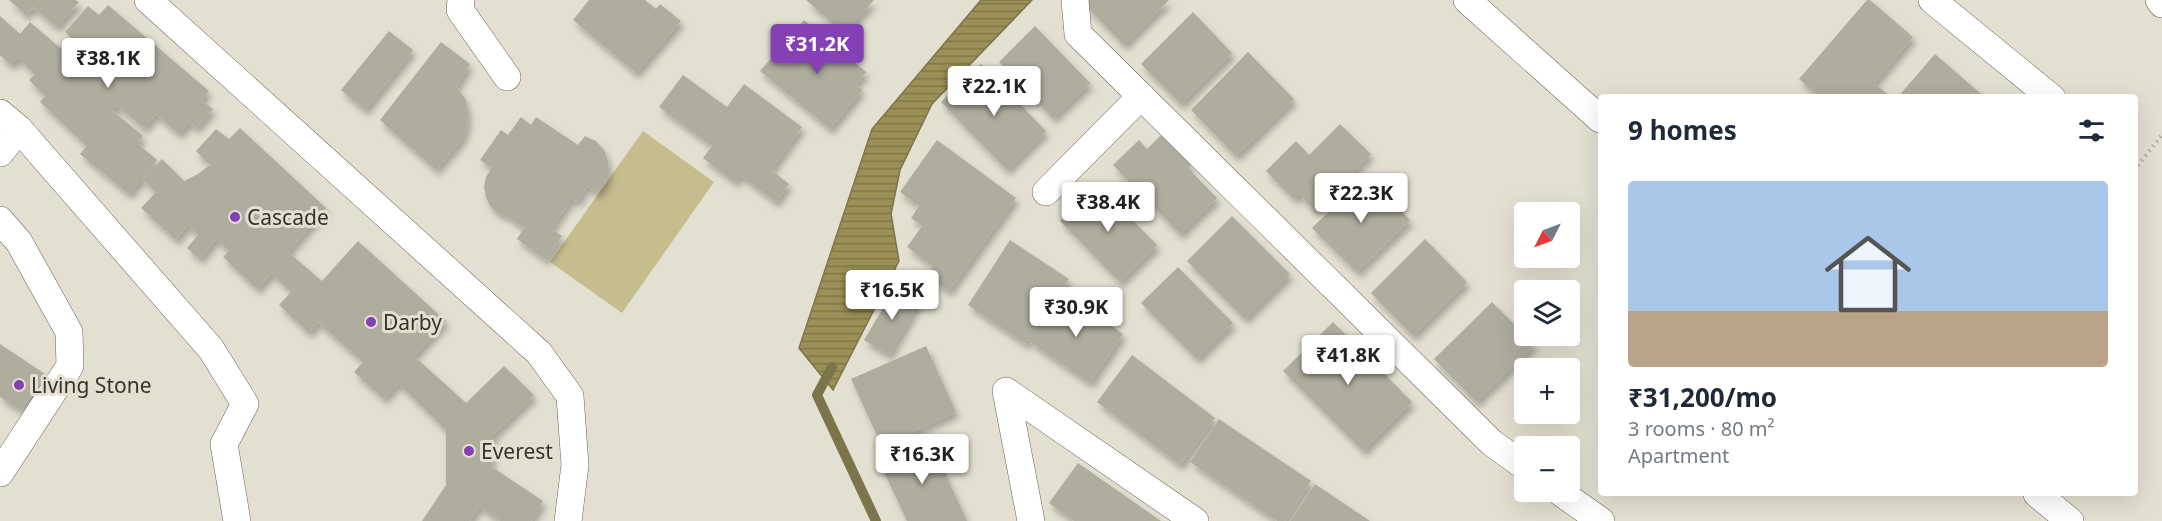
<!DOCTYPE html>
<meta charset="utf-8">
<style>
:root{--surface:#fff;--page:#f6f6f7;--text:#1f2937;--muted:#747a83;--line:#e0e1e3;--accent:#8440b4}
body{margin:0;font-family:"Noto Sans",sans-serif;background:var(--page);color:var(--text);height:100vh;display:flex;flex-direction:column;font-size:22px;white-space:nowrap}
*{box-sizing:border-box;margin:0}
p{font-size:20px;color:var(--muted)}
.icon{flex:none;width:33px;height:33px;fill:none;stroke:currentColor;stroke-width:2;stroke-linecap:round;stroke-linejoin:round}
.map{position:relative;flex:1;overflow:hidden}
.details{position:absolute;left:1598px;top:94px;width:540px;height:402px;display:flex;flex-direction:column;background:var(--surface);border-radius:6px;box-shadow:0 6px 24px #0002}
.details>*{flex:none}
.needle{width:39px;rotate:228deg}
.fabs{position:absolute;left:1514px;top:202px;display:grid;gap:12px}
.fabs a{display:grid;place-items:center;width:66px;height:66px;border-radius:6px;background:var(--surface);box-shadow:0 6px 24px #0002;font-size:30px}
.price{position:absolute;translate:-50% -51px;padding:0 14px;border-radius:6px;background:#fff;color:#222;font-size:20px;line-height:39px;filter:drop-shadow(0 2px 3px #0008)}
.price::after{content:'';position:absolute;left:50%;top:36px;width:18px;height:14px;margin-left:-9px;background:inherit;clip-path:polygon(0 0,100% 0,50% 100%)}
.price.active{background:var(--accent);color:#fff}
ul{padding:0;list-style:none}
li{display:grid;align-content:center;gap:12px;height:318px;padding:0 30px}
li+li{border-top:2px solid var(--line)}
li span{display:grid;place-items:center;height:186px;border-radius:6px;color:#555}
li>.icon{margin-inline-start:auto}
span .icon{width:108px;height:108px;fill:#fffc;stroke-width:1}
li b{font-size:26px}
h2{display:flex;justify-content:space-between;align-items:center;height:72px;padding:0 30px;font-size:26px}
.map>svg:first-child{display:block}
</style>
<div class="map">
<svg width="2162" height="521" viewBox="0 0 2162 521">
<defs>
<pattern id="water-rules" width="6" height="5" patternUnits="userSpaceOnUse" patternTransform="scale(1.5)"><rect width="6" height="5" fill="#9b9057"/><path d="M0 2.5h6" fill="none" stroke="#7f7648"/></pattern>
<filter id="shadow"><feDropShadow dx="3.5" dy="6" stdDeviation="3" flood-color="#0004"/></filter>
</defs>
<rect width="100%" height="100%" fill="#e3e0d1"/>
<polygon fill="#c6bd8e" points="643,131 714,182 622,313 550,262"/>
<polygon fill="url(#water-rules)" stroke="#7c744a" stroke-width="1.5" points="981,0 1032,0 932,104 900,170 891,214 899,261 833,390 799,348 872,129"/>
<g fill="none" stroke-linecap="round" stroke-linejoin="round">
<polyline stroke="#7c744a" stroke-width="10" points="832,367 817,395 876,521"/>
</g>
<g fill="#afad9e" filter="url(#shadow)">
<polygon points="9,0 76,0 79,2 57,27 33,7 26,15"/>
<polygon points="589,0 645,0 656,9 660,4 681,21 636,73 573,20"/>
<polygon points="806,0 874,0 844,33"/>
<polygon points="1084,0 1169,0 1124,45 1082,2"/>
<polygon points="1867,0 1870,0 1913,37 1874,83 1892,98 1821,98 1799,79"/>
<polygon points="108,5 209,91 201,100 213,109 196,128 189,122 179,134 156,114 144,128 117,105 113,111 143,136 137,143 157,160 129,194 80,154 87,146 40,102 45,96 29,80 35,74 18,58 11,65 0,55 0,16 20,34 30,22 80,65 89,54 65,32 88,6 99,15"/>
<polygon points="1193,12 1232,53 1181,104 1141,64"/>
<polygon points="804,20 866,72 856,84 862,90 830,129 760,71 774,55 784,64 797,48 787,40"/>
<polygon points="1035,26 1090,83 1053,118 999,62"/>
<polygon points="389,31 413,50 365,110 341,90"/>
<polygon points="441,42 470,64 456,87 465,98 468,112 467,126 462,139 436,170 380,120"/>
<polygon points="1248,52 1294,99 1236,156 1191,110"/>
<polygon points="1935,54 1981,94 1978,98 1897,98"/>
<polygon points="981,64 1046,131 1007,170 941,102"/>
<polygon points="683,75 727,107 744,84 802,127 771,170 789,184 776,202 740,175 735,182 703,158 712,146 659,107"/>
<polygon points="521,117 531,125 536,117 578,145 585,136 596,141 604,150 608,162 609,173 604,184 597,193 587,186 577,202 572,198 551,229 562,236 546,260 517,239 524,228 507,216 498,213 490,206 486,197 484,187 486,177 492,168 480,160 501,130 508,135"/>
<polygon points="1340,124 1371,154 1314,210 1299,194 1294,199 1266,171 1296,141 1309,155"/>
<polygon points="240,128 326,208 288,252 322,281 358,241 446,321 414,356 466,403 504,366 534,395 493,435 492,467 543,501 531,521 500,521 479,506 470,521 422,521 446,485 446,430 398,383 384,399 354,372 363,362 318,322 309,333 279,305 291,292 272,273 257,289 223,257 229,251 216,239 200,259 187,248 198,235 188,225 176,240 141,208 156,192 143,180 162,159 184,181 198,174 210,165 196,151 216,129 229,139"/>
<polygon points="1161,135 1191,165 1188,168 1217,198 1180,234 1113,165 1139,140 1147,149"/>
<polygon points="937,140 1016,198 949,291 927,276 933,266 907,247 922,226 911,218 919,206 900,192"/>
<polygon points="1366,175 1410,220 1357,272 1312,228"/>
<polygon points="1097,184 1157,245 1120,282 1060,221"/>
<polygon points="1232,216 1290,274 1245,319 1187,261"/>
<polygon points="1425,239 1467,282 1413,336 1371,293"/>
<polygon points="1010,240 1069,279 1026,344 968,305"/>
<polygon points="1178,267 1233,323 1197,359 1141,303"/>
<polygon points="895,288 919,302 889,355 864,340"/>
<polygon points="1063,293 1123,334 1090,383 1030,342"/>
<polygon points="1492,302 1524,334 1524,336 1535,344 1476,402 1434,359"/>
<polygon points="1333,322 1412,402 1363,451 1283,371"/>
<polygon points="0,344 45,374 21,410 0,397"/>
<polygon points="926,346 956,412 882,446 851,379"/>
<polygon points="1132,355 1215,418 1180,465 1097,402"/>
<polygon points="1219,419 1311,481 1285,521 1277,521 1190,462"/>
<polygon points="929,438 967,521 907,521 879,461"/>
<polygon points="1078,463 1161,521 1074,521 1049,503"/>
<polygon points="1315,484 1370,521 1290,521"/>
</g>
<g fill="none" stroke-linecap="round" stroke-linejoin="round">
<defs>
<g id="minor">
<polyline points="148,0 539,353 570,396 575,465 568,521"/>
<polyline points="461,0 460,10 507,77"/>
<polyline points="1075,0 1078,34 1492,443 1524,466"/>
<polyline points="1467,0 1600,119"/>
<polyline points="1932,0 2052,98"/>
<polyline points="2159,0 2162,4"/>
<polyline points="0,113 19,129 0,153"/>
<polyline points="19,129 211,349 245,404 224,444 237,521"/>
<polyline points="1046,192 1141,96"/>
<polyline points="0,220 19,242 69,332 70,366 0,473"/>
<polyline points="1560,492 1601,521"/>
<polyline points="2037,494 2070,521"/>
<polyline points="1031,521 1006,391 1195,521"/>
</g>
</defs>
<use href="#minor" stroke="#666457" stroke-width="28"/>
<polyline stroke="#aba99d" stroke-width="4" stroke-dasharray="1.5 4.5" stroke-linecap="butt" points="2134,170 2162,135"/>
<use href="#minor" stroke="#fff" stroke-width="27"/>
</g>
<g fill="#8440b4" stroke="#e3e0d1" stroke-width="2">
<circle cx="235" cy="217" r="6"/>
<circle cx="371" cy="322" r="6"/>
<circle cx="19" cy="385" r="6"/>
<circle cx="469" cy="451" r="6"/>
</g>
<g text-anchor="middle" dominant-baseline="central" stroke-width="6" stroke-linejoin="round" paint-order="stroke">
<g font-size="21" fill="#34332d" stroke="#e3e0d1" text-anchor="start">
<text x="247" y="217">Cascade</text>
<text x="383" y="322">Darby</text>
<text x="31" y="385">Living Stone</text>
<text x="481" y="451">Everest</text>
</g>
</g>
</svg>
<div class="fabs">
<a><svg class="needle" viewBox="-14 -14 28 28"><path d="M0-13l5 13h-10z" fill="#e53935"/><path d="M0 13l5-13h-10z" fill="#747a83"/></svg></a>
<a><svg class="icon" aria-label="layers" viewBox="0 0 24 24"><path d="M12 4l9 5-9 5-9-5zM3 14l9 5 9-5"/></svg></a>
<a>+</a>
<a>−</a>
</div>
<b class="price active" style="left:817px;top:75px">₹31.2K</b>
<b class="price" style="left:108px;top:89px">₹38.1K</b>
<b class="price" style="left:994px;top:117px">₹22.1K</b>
<b class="price" style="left:1361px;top:224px">₹22.3K</b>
<b class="price" style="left:1108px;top:233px">₹38.4K</b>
<b class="price" style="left:892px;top:321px">₹16.5K</b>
<b class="price" style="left:1076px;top:338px">₹30.9K</b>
<b class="price" style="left:1348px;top:386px">₹41.8K</b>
<b class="price" style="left:922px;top:485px">₹16.3K</b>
<section class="details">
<h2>9 homes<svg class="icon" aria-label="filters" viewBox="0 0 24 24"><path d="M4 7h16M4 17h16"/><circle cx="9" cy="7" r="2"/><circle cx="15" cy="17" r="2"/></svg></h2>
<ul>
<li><span style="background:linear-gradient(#a9c7e8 70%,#b9a48a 0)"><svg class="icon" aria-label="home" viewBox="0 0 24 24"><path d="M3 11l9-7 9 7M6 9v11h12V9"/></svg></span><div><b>₹31,200/mo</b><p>3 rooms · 80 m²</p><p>Apartment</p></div></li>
</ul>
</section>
</div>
